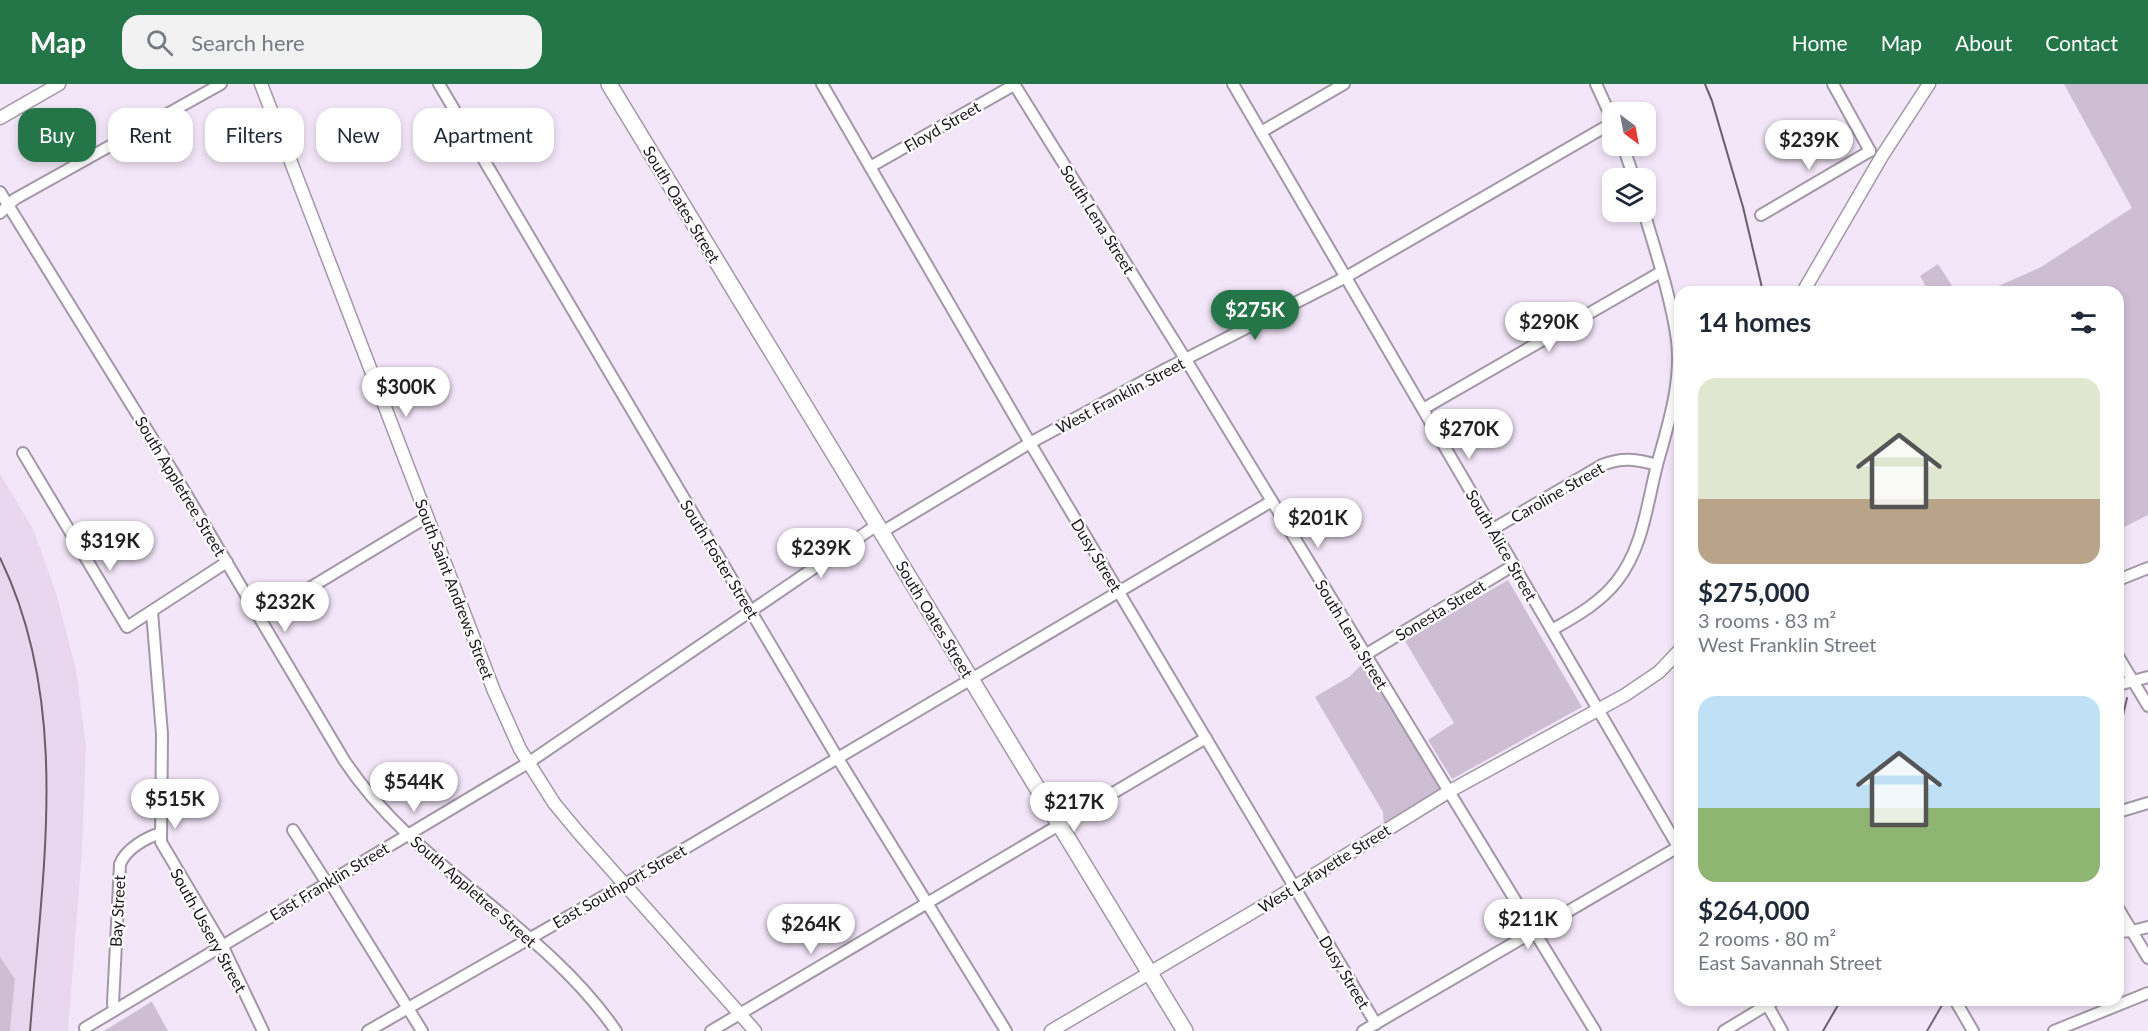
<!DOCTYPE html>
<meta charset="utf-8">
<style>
:root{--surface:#fff;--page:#f2f2f3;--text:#1f2937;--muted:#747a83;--accent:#247648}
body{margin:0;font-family:Lato,sans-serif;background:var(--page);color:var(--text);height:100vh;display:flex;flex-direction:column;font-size:22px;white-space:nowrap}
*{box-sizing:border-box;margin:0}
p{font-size:20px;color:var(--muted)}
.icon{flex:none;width:33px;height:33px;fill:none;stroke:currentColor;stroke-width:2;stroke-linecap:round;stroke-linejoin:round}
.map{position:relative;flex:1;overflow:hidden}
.details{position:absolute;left:1674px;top:202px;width:450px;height:720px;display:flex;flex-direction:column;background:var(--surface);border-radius:18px;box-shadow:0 3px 9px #0003}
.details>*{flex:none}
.guide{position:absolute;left:18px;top:24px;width:570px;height:54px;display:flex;gap:12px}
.needle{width:39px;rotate:148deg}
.controls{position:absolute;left:1602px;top:18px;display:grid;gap:12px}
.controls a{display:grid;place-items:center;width:54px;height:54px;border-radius:12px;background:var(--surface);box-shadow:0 3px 9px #0003;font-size:30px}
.price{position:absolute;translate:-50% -51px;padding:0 14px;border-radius:21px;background:#fff;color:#222;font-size:20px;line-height:39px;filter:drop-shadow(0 2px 3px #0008)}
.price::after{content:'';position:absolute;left:50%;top:36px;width:18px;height:14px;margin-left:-9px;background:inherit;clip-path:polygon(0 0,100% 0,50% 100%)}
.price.current{background:var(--accent);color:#fff}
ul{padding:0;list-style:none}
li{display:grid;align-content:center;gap:12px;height:318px;padding:0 24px}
li span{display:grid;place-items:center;height:186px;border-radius:18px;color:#555}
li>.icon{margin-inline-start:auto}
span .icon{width:108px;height:108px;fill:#fffc;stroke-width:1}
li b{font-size:26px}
h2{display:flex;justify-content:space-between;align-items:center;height:72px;padding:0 24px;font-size:26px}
.pill{padding:0 21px;border-radius:18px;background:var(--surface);box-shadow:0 3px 9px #0003;font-size:21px;line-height:54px}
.pill.current{background:var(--accent);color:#fff}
header{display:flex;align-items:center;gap:36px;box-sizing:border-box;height:84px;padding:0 30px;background:var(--accent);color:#fff}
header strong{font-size:28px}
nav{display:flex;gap:33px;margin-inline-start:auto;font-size:21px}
.search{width:420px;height:54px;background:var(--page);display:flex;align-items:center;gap:15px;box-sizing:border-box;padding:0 21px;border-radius:18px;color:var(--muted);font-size:22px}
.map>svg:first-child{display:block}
</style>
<header>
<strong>Map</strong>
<div class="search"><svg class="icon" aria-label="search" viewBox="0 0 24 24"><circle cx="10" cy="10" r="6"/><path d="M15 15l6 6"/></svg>Search here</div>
<nav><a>Home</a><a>Map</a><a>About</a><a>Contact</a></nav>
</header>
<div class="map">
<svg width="2148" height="947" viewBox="0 0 2148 947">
<rect width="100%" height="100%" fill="#f3e6f8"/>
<polygon fill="#e9d7ef" points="0,390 33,445 56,509 76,585 86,663 82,767 68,947 10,947 15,895 0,873"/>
<g fill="#cebed4">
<polygon points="2064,0 2148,0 2148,431 2118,446 2118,208 1985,208 2041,183 2132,124"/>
<polygon points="1938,180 1956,208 1929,208 1920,192"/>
<polygon points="1508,496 1582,623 1452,695 1428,656 1454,639 1405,557"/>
<polygon points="1364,578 1441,705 1384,742 1383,728 1315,613 1349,593"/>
<polygon points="0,873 15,895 10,947 0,947"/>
<polygon points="152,918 168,947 104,947 151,918"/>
</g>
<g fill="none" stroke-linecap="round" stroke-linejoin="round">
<g stroke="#77667d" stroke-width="2">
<polyline points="2118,653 2127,614"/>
<polyline points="1927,947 1945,916"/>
</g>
<defs>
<g id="minor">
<polyline points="439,0 837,673 1006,947"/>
<polyline points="822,0 1030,359 1376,940"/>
<polyline points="1014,0 1186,276 1595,947"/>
<polyline points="1233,0 1680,766"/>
<polyline points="1596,0 1612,35"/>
<polyline points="1833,0 1870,67"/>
<polyline points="1261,48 1344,0"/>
<polyline points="1623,62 1634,94"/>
<polyline points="870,83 1014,1"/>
<path d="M 0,108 L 173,388 L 344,676 C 415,784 543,840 616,947"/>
<polyline points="0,129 15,115 221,0"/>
<polyline points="1761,131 1870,67"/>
<polyline points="1423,325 1661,188"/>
<polyline points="23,369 127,543 227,478"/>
<path d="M 1493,445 L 1602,381 C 1622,373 1637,375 1657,381"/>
<polyline points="882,448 1030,359 1166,285 1346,193 1612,39"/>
<polyline points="2118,496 2148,484"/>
<polyline points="152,528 162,650 161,758 222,861 263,947"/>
<polyline points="260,534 427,433"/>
<path d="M 1552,546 C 1576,532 1600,519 1617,497 C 1643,464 1647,420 1657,381 C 1668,341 1682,299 1677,256 C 1671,213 1656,169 1644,128"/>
<polyline points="1365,571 1514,481"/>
<polyline points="2118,572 2148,622"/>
<polyline points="2118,601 2148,593"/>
<polyline points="2118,728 2148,719"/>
<polyline points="293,746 323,793 333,803 422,947"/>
<polyline points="2118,824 2148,874"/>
<polyline points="2118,848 2132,847 2148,843"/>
<polyline points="1955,916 1973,947"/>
<polyline points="1765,917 1782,947"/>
<path d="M 114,926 L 113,919 L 120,780 C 126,765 145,754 161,749"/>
<polyline points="85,944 528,679 877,441"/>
<polyline points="368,947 625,800 1272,417"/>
<polyline points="711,947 1206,654"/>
<polyline points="1363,947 1680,762"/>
<polyline points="1724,947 1775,916"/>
<polyline points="2054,947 2148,909"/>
</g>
<g id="tertiary">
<polyline points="261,0 494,607 520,665 554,719 578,748 755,947"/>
<polyline points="0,34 59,0"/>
<polyline points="1803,208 1882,72 1929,0"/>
<polyline points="1051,947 1280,812 1448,708 1625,611 1659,588 1680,566"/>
</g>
<polyline id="primary" points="609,0 1185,947"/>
</defs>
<use href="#minor" stroke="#a397a7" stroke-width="14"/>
<use href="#tertiary" stroke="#a397a7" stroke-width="15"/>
<use href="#primary" stroke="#a397a7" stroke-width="18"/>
<use href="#minor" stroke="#fff" stroke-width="10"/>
<use href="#tertiary" stroke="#fff" stroke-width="12"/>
<use href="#primary" stroke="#fff" stroke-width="15"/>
<g stroke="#67606a" stroke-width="2">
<polyline points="1705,0 1712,17 1743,123 1763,208"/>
<path d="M 0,474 C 72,621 42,790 30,947"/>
<polyline points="1823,947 1841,916"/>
</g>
</g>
<g text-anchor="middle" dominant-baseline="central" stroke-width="4.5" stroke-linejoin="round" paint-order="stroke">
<g font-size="16" fill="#1c181e" stroke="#fff">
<text transform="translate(942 42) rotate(-30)">Floyd Street</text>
<text transform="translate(682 120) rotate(59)">South Oates Street</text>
<text transform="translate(1098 135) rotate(58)">South Lena Street</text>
<text transform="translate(1120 311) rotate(-28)">West Franklin Street</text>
<text transform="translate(181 402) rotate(59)">South Appletree Street</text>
<text transform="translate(1557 408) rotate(-30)">Caroline Street</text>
<text transform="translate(1502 461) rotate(60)">South Alice Street</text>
<text transform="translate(1097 471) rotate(59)">Dusy Street</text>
<text transform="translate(720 475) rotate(59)">South Foster Street</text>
<text transform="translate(455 505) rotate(69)">South Saint Andrews Street</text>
<text transform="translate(1440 526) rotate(-31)">Sonesta Street</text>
<text transform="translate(935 535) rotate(59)">South Oates Street</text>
<text transform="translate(1352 550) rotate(59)">South Lena Street</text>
<text transform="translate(1324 784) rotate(-32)">West Lafayette Street</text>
<text transform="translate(329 797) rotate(-31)">East Franklin Street</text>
<text transform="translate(619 802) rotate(-30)">East Southport Street</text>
<text transform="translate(474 807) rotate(41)">South Appletree Street</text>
<text transform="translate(117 827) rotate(-87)">Bay Street</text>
<text transform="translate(209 846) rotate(61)">South Ussery Street</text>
<text transform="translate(1345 888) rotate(59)">Dusy Street</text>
</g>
</g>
</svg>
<div class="controls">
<a><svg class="needle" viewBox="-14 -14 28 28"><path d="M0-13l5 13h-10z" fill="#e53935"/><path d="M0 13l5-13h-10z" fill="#747a83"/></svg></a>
<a><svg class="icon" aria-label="layers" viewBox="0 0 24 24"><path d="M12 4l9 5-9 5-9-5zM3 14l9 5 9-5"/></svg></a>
</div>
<b class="price" style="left:1809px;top:87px">$239K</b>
<b class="price current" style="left:1255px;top:257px">$275K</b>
<b class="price" style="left:1549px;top:269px">$290K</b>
<b class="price" style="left:406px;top:334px">$300K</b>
<b class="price" style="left:1469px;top:376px">$270K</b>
<b class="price" style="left:1318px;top:465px">$201K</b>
<b class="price" style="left:110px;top:488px">$319K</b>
<b class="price" style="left:821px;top:495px">$239K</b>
<b class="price" style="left:285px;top:549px">$232K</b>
<b class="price" style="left:414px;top:729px">$544K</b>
<b class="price" style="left:175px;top:746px">$515K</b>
<b class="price" style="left:1074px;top:749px">$217K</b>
<b class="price" style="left:1528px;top:866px">$211K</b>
<b class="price" style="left:811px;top:871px">$264K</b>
<div class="guide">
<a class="pill current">Buy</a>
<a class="pill">Rent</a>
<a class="pill">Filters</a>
<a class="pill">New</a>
<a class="pill">Apartment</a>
</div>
<section class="details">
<h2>14 homes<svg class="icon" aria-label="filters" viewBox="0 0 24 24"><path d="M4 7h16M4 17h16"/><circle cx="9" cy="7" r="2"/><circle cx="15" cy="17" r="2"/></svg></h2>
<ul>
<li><span style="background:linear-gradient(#dfe7d0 65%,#b9a48a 0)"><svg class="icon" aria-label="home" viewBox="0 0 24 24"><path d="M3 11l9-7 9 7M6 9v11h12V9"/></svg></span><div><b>$275,000</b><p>3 rooms · 83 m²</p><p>West Franklin Street</p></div></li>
<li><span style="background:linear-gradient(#bfe0f5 60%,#8fb573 0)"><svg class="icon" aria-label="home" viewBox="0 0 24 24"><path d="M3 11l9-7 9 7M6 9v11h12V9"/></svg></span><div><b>$264,000</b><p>2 rooms · 80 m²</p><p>East Savannah Street</p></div></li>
</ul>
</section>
</div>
